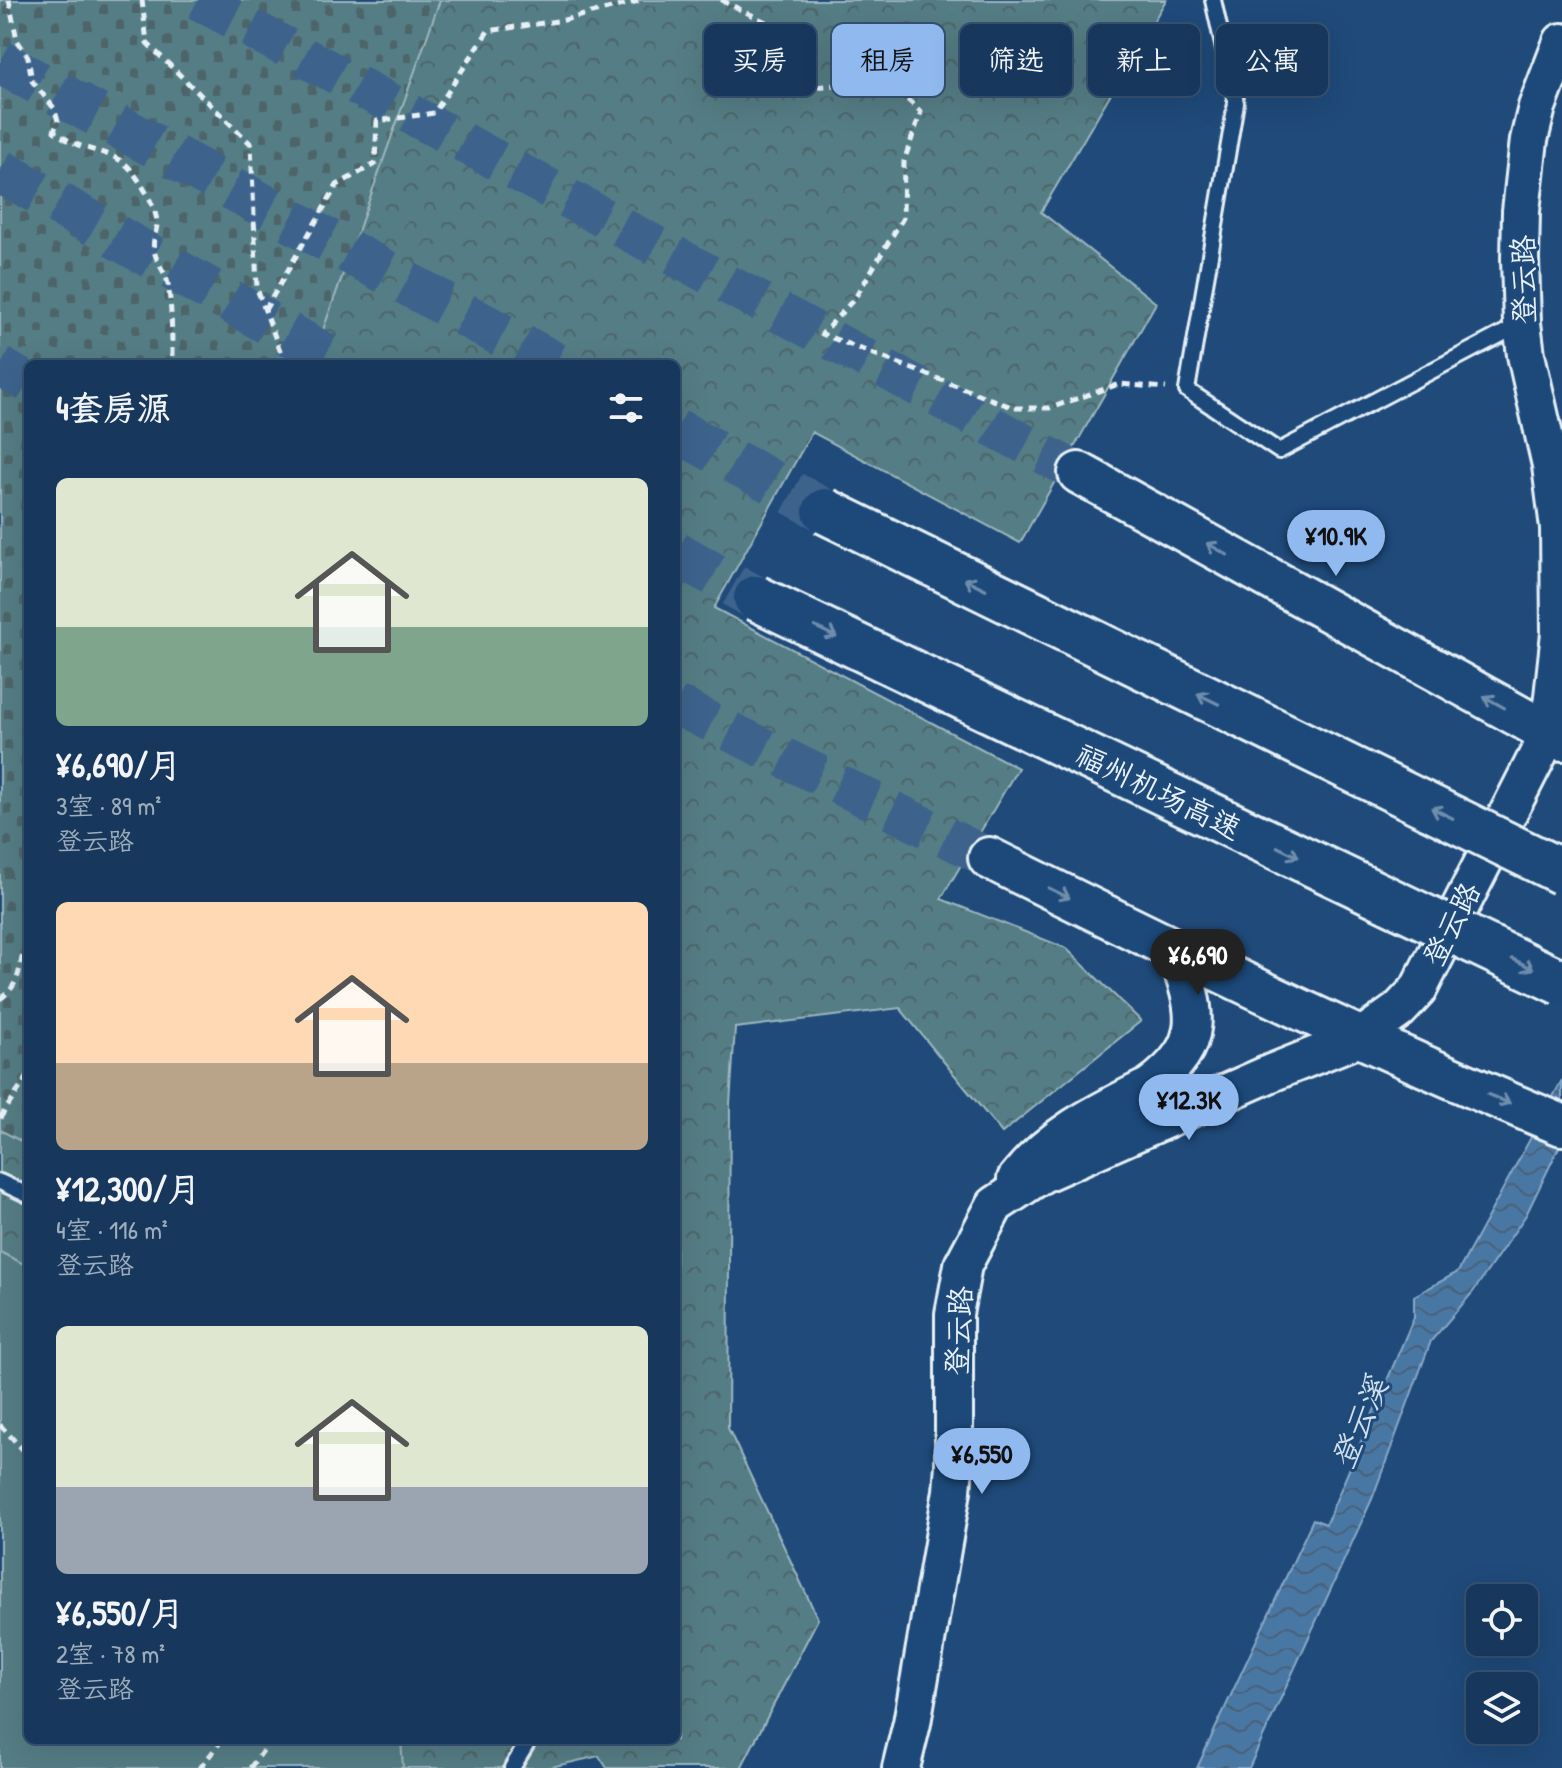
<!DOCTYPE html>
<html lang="zh">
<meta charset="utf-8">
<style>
:root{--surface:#17385c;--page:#244365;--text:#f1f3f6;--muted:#9eacbb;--line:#365272;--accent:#90b9f0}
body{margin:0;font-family:"Patrick Hand","LXGW WenKai TC",sans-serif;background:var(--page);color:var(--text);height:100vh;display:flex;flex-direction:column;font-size:30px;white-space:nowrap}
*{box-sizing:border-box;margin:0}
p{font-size:26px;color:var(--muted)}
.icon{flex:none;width:44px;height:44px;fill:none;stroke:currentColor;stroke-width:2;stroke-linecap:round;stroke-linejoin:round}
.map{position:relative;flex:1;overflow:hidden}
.drawer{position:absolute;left:24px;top:360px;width:656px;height:1384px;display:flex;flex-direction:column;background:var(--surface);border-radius:12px;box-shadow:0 8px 32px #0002,0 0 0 2px var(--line)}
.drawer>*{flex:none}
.banner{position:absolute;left:704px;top:24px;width:738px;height:72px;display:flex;gap:16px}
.fabs{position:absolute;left:1466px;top:1584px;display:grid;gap:16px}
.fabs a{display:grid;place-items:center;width:72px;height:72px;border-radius:12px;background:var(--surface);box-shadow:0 8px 32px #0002,0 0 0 2px var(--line);font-size:40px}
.price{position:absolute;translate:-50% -68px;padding:0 18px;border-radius:28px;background:var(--accent);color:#111;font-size:26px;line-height:52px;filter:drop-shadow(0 2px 4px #0008)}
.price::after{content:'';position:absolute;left:50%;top:48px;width:24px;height:18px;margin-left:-12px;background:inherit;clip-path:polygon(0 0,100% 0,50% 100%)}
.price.active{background:#222;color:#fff}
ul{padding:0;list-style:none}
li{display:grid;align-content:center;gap:16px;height:424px;padding:0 32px}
li span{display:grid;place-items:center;height:248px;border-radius:12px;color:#555}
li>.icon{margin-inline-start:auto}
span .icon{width:144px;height:144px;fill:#fffc;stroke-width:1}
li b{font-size:34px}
h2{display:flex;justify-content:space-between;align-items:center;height:96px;padding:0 32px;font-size:34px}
.tag{padding:0 28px;border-radius:12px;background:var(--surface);box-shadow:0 8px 32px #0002,0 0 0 2px var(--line);font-size:28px;line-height:72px}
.tag.active{background:var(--accent);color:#111}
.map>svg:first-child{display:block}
</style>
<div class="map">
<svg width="1562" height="1768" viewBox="0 0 1562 1768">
<defs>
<pattern id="forest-crowns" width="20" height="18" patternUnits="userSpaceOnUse" patternTransform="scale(2)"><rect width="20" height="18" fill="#547d85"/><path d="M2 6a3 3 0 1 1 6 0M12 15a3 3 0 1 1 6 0" fill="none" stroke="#4e656a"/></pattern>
<pattern id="cemetery-stones" width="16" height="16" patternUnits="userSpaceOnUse" patternTransform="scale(2)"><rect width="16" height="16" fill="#547d85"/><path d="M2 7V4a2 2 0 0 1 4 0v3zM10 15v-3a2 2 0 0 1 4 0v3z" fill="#4e656a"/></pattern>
<pattern id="water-waves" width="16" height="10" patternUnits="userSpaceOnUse" patternTransform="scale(2)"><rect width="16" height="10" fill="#4977a4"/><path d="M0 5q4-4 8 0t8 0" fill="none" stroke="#486077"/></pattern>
</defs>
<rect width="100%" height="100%" fill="#1f4a7a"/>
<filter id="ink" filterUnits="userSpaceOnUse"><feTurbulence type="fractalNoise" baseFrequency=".0125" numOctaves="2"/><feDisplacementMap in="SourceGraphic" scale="16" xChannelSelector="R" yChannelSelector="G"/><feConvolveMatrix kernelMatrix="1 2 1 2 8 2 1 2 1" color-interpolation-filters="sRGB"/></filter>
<g filter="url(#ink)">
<path fill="url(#forest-crowns)" stroke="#9eb7be" stroke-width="2" fill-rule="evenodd" d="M 0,0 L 1166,0 L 1041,212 L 1156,303 L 1020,543 L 812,432 L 714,608 L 1018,768 L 941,899 L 1066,948 L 1141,1021 L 1002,1133 L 900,1008 L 735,1028 L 730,1104 L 728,1428 L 818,1619 L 741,1768 L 607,1768 L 599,1756 L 547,1768 L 0,1768 ZM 28,364 L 676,364 L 676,1740 L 28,1740 Z"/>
<polygon fill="url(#cemetery-stones)" stroke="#9eb7be" stroke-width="2" points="0,0 440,0 311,364 28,364 28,1145 0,1130"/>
<polygon fill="#547d85" stroke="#9eb7be" stroke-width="2" points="0,1252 28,1266 28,1740 401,1740 403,1768 0,1768"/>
<polygon fill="url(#water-waves)" stroke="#89a8c6" stroke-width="2" points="1562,1080 1562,1141 1526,1215 1473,1292 1431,1341 1372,1499 1249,1768 1197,1768 1313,1519 1326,1524 1414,1317 1414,1296 1458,1272"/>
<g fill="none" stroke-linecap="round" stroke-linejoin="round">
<g stroke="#3d638d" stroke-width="40" stroke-dasharray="40 20" stroke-linecap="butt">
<polyline points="198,0 1079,473"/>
<polyline points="0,366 28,383"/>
<polyline points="676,705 989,858"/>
</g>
<g stroke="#3d638d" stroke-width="44" stroke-dasharray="44 22" stroke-linecap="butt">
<polyline points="0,62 555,364"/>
<polyline points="0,171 341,364"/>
<polyline points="676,430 825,511"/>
<polyline points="676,553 756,598"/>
</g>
<defs>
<g id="service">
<polyline points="1213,0 1236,103 1187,390 1279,451 1521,324"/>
<polyline points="0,1182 28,1195"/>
<polyline points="512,1768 529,1740"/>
</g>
<g id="tertiary">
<path d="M 1016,1179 C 1051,1134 1100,1111 1150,1086 C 1207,1044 1198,1010 1175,951"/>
<polyline points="901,1768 912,1723 952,1491 954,1465 954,1314 963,1265 995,1205 1042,1174 1271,1073 1361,1037 1399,1010 1418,990 1549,733 1560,633 1559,528 1551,466 1526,355 1522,323 1520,259 1521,211 1529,140 1537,107 1562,42"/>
</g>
<g id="secondary">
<polyline points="1079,473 1562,740"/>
<path d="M 989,858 C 1178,952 1367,1045 1562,1125"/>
</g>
</defs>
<use href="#service" stroke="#e8f1f8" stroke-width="20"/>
<use href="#tertiary" stroke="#e8f1f8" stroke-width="42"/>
<use href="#secondary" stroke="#e8f1f8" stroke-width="46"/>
<g stroke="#e8f1f8" stroke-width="5" stroke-dasharray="8 6" stroke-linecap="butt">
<path d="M 9,0 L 17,40 L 28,57 L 32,81 L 54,108 L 58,121 L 54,131 C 61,136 68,141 76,144 C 93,152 118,153 131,170 C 141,182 158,210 157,225 C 156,234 152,241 154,250 C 156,262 166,273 168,284 C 172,310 172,337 172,364"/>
<polyline points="142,0 147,43 251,144 257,289 284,361 283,364"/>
<polyline points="721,0 797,37 815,87 886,80 921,112 904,161 903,218 855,298 822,334 1014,408 1050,408 1119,384 1166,388"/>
<polyline points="265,310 337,185 375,164 377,121 434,113 488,31 564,20 643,0"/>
<path d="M 0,999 C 25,981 16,965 28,941"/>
<polyline points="0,1118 28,1076"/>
<polyline points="0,1425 28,1455"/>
<polyline points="200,1768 222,1740"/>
<polyline points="250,1768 271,1740"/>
</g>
<use href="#service" stroke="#1f4a7a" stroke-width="14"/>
<use href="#tertiary" stroke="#1f4a7a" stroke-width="36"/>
<use href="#secondary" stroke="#1f4a7a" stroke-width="40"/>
<defs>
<g id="motorway-bridge">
<polyline points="825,511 1562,872"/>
<polyline points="756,598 1562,983"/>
</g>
</defs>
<use href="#motorway-bridge" stroke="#e8f1f8" stroke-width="50" stroke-linecap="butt"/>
<use href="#motorway-bridge" stroke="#1f4a7a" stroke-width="44"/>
</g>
<defs><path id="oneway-shaft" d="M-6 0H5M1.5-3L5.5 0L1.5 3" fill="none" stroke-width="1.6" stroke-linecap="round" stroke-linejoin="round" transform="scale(2)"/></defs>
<g stroke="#6f8dac">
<use href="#oneway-shaft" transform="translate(1217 549) rotate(-151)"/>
<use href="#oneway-shaft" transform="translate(975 584) rotate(-154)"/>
<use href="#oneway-shaft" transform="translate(826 632) rotate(26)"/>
<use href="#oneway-shaft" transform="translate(1208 699) rotate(-154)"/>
<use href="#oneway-shaft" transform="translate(1494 702) rotate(-151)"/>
<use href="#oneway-shaft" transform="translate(1442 813) rotate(-154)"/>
<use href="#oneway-shaft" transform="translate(1288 852) rotate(26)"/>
<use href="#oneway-shaft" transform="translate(1059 893) rotate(26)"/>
<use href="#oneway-shaft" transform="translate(1523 964) rotate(26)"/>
<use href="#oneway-shaft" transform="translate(1499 1099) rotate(22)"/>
</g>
</g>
<g text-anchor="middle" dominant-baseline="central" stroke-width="6" stroke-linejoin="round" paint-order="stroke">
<g font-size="30" fill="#e8f1f8" stroke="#1f4a7a">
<text transform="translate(1523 280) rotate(-91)">登云路</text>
<text transform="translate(1159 791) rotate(26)">福州机场高速</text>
<text transform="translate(1451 924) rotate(-63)">登云路</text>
<text transform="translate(958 1331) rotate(-87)">登云路</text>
</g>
<g font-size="32" font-style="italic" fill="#d0dfeb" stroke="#1f4a7a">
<text transform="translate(1359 1423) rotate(-67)">登云溪</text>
</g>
</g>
</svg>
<div class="fabs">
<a><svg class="icon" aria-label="locate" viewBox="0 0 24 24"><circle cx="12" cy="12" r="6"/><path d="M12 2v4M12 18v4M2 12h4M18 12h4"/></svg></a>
<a><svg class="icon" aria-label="layers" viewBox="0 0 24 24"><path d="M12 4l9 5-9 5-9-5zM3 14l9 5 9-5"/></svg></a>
</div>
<b class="price" style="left:1336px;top:578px">¥10.9K</b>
<b class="price active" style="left:1198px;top:997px">¥6,690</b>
<b class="price" style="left:1189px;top:1142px">¥12.3K</b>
<b class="price" style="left:982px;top:1496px">¥6,550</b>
<div class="banner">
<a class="tag">买房</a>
<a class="tag active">租房</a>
<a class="tag">筛选</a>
<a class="tag">新上</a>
<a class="tag">公寓</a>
</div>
<section class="drawer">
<h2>4套房源<svg class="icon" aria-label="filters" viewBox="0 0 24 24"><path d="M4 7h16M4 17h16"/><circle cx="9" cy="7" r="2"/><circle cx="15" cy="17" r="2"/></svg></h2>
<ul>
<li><span style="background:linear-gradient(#dfe7d0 60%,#7fa58c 0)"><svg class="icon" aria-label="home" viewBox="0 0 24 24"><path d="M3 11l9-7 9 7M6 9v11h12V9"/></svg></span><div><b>¥6,690/月</b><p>3室 · 89 m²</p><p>登云路</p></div></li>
<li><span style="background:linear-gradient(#ffd9b3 65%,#b9a48a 0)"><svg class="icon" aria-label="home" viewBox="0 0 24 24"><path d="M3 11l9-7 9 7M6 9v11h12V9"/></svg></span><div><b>¥12,300/月</b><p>4室 · 116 m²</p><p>登云路</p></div></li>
<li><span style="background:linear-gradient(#dfe7d0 65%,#9aa5b1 0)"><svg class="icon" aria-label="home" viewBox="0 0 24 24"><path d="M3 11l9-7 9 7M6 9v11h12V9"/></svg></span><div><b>¥6,550/月</b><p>2室 · 78 m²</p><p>登云路</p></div></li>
</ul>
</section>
</div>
